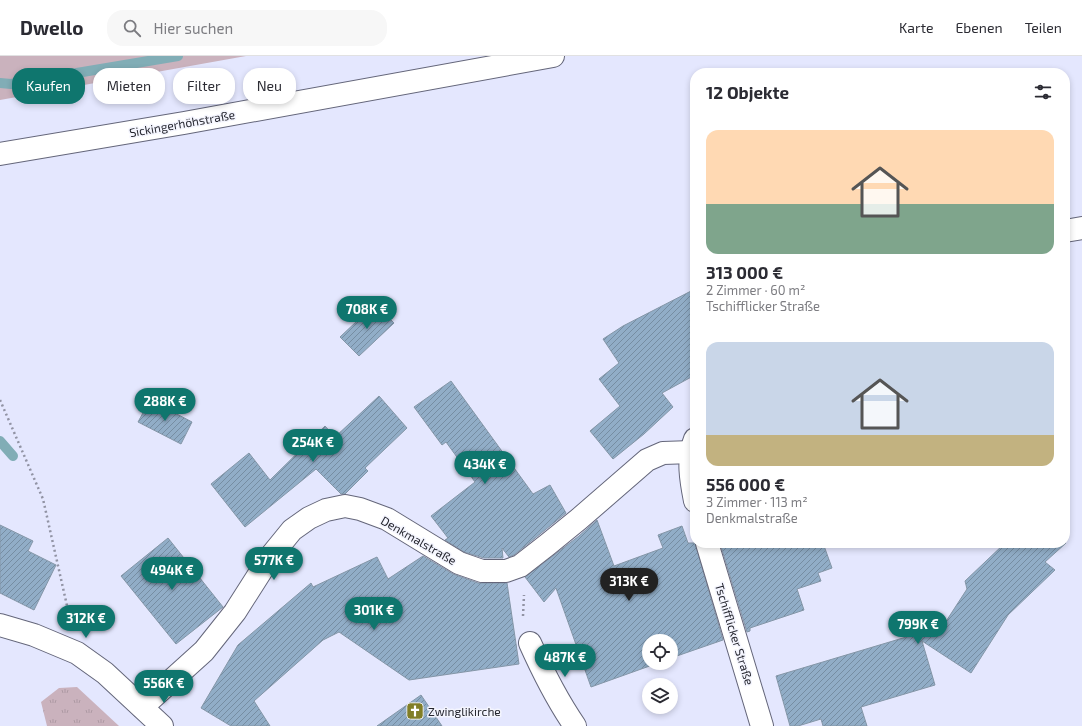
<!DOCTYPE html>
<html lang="de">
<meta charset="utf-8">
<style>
:root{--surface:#fff;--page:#f7f7f7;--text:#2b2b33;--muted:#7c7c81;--line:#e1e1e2;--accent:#0f766e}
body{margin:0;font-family:"Exo 2",sans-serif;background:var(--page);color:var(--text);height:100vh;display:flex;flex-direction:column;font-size:15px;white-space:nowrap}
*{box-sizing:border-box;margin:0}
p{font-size:13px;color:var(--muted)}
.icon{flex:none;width:22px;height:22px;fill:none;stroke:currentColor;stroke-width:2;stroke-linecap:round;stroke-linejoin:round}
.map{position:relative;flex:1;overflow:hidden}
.details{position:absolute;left:690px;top:12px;width:380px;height:480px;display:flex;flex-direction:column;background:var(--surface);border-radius:16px;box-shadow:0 2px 6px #0003}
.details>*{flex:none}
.guide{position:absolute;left:12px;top:12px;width:380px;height:36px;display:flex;gap:8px}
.tools{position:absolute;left:642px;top:578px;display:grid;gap:8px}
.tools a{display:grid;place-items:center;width:36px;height:36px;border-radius:50%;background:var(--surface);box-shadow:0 2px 6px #0003;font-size:20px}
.price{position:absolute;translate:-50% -34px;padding:0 9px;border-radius:14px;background:var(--accent);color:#fff;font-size:13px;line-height:26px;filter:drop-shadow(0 1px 2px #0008)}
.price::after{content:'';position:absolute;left:50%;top:24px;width:12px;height:9px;margin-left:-6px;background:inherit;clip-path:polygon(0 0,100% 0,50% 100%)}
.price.active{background:#222;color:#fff}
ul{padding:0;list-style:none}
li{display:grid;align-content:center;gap:8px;height:212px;padding:0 16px}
li span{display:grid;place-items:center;height:124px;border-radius:12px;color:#555}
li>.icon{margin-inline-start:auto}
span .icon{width:72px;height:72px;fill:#fffc;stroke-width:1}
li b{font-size:17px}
h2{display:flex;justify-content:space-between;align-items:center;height:48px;padding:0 16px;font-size:17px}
.pill{padding:0 14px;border-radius:16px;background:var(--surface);box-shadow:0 2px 6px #0003;font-size:14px;line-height:36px}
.pill.active{background:var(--accent);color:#fff}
header{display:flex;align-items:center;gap:24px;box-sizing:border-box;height:56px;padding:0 20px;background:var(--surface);border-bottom:1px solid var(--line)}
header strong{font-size:19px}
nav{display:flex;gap:22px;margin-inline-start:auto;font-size:14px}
.search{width:280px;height:36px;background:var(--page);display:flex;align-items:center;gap:10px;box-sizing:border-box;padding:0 14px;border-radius:16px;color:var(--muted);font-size:15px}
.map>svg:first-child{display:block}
</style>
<header>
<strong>Dwello</strong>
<div class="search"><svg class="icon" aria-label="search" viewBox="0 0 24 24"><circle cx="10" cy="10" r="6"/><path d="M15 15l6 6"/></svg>Hier suchen</div>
<nav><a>Karte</a><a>Ebenen</a><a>Teilen</a></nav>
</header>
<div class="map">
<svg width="1082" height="670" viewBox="0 0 1082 670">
<defs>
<pattern id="park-tufts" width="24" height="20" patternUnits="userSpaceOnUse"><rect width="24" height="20" fill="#cab2bd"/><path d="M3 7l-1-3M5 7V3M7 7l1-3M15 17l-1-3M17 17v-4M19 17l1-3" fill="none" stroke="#ad99a3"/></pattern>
<pattern id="building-hatch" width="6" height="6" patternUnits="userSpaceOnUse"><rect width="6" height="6" fill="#91adc7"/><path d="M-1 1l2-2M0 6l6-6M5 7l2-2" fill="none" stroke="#768da2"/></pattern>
</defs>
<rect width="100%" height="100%" fill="#e4e7fe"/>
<polygon fill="#cab2bd" points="0,0 246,0 0,44"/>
<polygon fill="url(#park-tufts)" points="77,631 119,670 47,670 41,646 59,632"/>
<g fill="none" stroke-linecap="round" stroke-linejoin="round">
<g stroke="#81adb6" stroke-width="10">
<polyline points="0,27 11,28 178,0"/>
<polyline points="0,385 13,400"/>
</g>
</g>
<g fill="url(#building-hatch)" stroke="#8496a7">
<polygon points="695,233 695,319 662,337 673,351 644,378 613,403 590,375 620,350 599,323 619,307 603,283 623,270"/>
<polygon points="375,248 394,267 359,300 340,281"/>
<polygon points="451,325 533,438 550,429 566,457 514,499 509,501 502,492 503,502 484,502 464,496 445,484 448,482 431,460 475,426 446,386 442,389 414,351"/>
<polygon points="379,340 407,372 365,412 368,415 345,438 341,438 316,413 245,471 211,428 249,397 270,424 325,370 335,381"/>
<polygon points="150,344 192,366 181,388 138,366"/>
<polygon points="597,464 614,510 663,492 658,479 682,470 688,487 695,487 723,584 671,602 671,585 649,585 649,607 658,607 591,631 556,532 544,546 525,521 579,480"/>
<polygon points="0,469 33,485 28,495 56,509 34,554 0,537"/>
<polygon points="168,482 223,551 176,588 121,520"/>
<polygon points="720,487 823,487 832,512 818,517 821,525 797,533 804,554 750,572 750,575 747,576"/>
<polygon points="1005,487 1066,487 1045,506 1055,514 1008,559 971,617 922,585 935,629 861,651 867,670 823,670 821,663 798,670 790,670 776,620 943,570 967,533 965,525"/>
<polygon points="423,500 453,518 478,527 507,527 519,608 409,624 339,576 323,584 254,645 270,670 231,670 201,652 238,589 311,527 313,531 377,501 388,523"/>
<polygon points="421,639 442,670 377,670"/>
</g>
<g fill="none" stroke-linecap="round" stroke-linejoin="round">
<defs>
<g id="minor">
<polyline points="1065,175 1082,172"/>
<path d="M 695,383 C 687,403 691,425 695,445"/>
<polyline points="707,487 762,670"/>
<polyline points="0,569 34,579 77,597 105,617 162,670"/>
<path d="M 530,587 C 543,616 557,644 575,670"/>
<polyline points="142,651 204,595 235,556 270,501 292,474 309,462 326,454 345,450 360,453 387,463 459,507 482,515 506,515 520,510 547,489 579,463 647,404 663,397 692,396"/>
</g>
<polyline id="major" points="0,98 184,67 553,0"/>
</defs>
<use href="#minor" stroke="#64667a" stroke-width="24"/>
<use href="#major" stroke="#64667a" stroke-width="24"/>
<g stroke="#9193a4" stroke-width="2.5" stroke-dasharray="2 3" stroke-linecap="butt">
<polyline points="0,344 43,443 70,563"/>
<polyline points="523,560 524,539"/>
</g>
<use href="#minor" stroke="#fff" stroke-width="22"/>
<use href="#major" stroke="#fff" stroke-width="22"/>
</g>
<defs>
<symbol id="church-square" viewBox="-11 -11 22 22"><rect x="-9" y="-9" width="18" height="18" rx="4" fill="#817e26" stroke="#f4f5fe"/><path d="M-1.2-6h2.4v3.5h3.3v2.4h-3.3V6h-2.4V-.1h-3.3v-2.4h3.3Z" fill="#fff"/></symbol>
</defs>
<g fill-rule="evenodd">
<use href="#church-square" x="405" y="645" width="20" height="20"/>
</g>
<g text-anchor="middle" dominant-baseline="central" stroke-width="3" stroke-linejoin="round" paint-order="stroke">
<g font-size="12" fill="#25262f" stroke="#f4f5fe">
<text transform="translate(182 67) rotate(-10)">Sickingerhöhstraße</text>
<text transform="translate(419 484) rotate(30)">Denkmalstraße</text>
<text transform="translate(735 578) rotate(73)">Tschifflicker Straße</text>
</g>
<g font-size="12" fill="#25262f" stroke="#f4f5fe" text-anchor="start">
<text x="428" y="655">Zwinglikirche</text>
</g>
</g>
</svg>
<div class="tools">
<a><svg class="icon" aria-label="locate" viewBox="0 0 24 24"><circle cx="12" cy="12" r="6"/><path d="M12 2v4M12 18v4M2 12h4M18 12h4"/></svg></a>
<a><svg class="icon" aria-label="layers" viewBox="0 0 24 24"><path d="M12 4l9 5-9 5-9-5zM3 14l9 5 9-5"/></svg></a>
</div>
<b class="price" style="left:367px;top:274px">708K €</b>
<b class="price" style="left:165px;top:366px">288K €</b>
<b class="price" style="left:313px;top:407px">254K €</b>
<b class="price" style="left:485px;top:429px">434K €</b>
<b class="price" style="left:274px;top:525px">577K €</b>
<b class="price" style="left:172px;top:535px">494K €</b>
<b class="price active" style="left:629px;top:546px">313K €</b>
<b class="price" style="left:374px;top:575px">301K €</b>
<b class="price" style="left:86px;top:583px">312K €</b>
<b class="price" style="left:918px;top:589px">799K €</b>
<b class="price" style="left:565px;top:622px">487K €</b>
<b class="price" style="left:164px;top:648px">556K €</b>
<div class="guide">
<a class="pill active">Kaufen</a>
<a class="pill">Mieten</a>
<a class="pill">Filter</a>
<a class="pill">Neu</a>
</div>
<section class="details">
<h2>12 Objekte<svg class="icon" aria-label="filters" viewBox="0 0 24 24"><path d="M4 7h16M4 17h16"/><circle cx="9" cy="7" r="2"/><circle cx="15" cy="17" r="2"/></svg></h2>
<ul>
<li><span style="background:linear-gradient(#ffd9b3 60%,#7fa58c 0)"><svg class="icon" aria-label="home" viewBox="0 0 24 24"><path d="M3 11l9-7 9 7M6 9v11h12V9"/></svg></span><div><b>313 000 €</b><p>2 Zimmer · 60 m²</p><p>Tschifflicker Straße</p></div></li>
<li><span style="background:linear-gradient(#c9d6e8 75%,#c2b280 0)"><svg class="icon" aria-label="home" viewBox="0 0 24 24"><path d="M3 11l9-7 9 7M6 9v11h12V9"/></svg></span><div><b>556 000 €</b><p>3 Zimmer · 113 m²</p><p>Denkmalstraße</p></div></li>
</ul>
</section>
</div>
